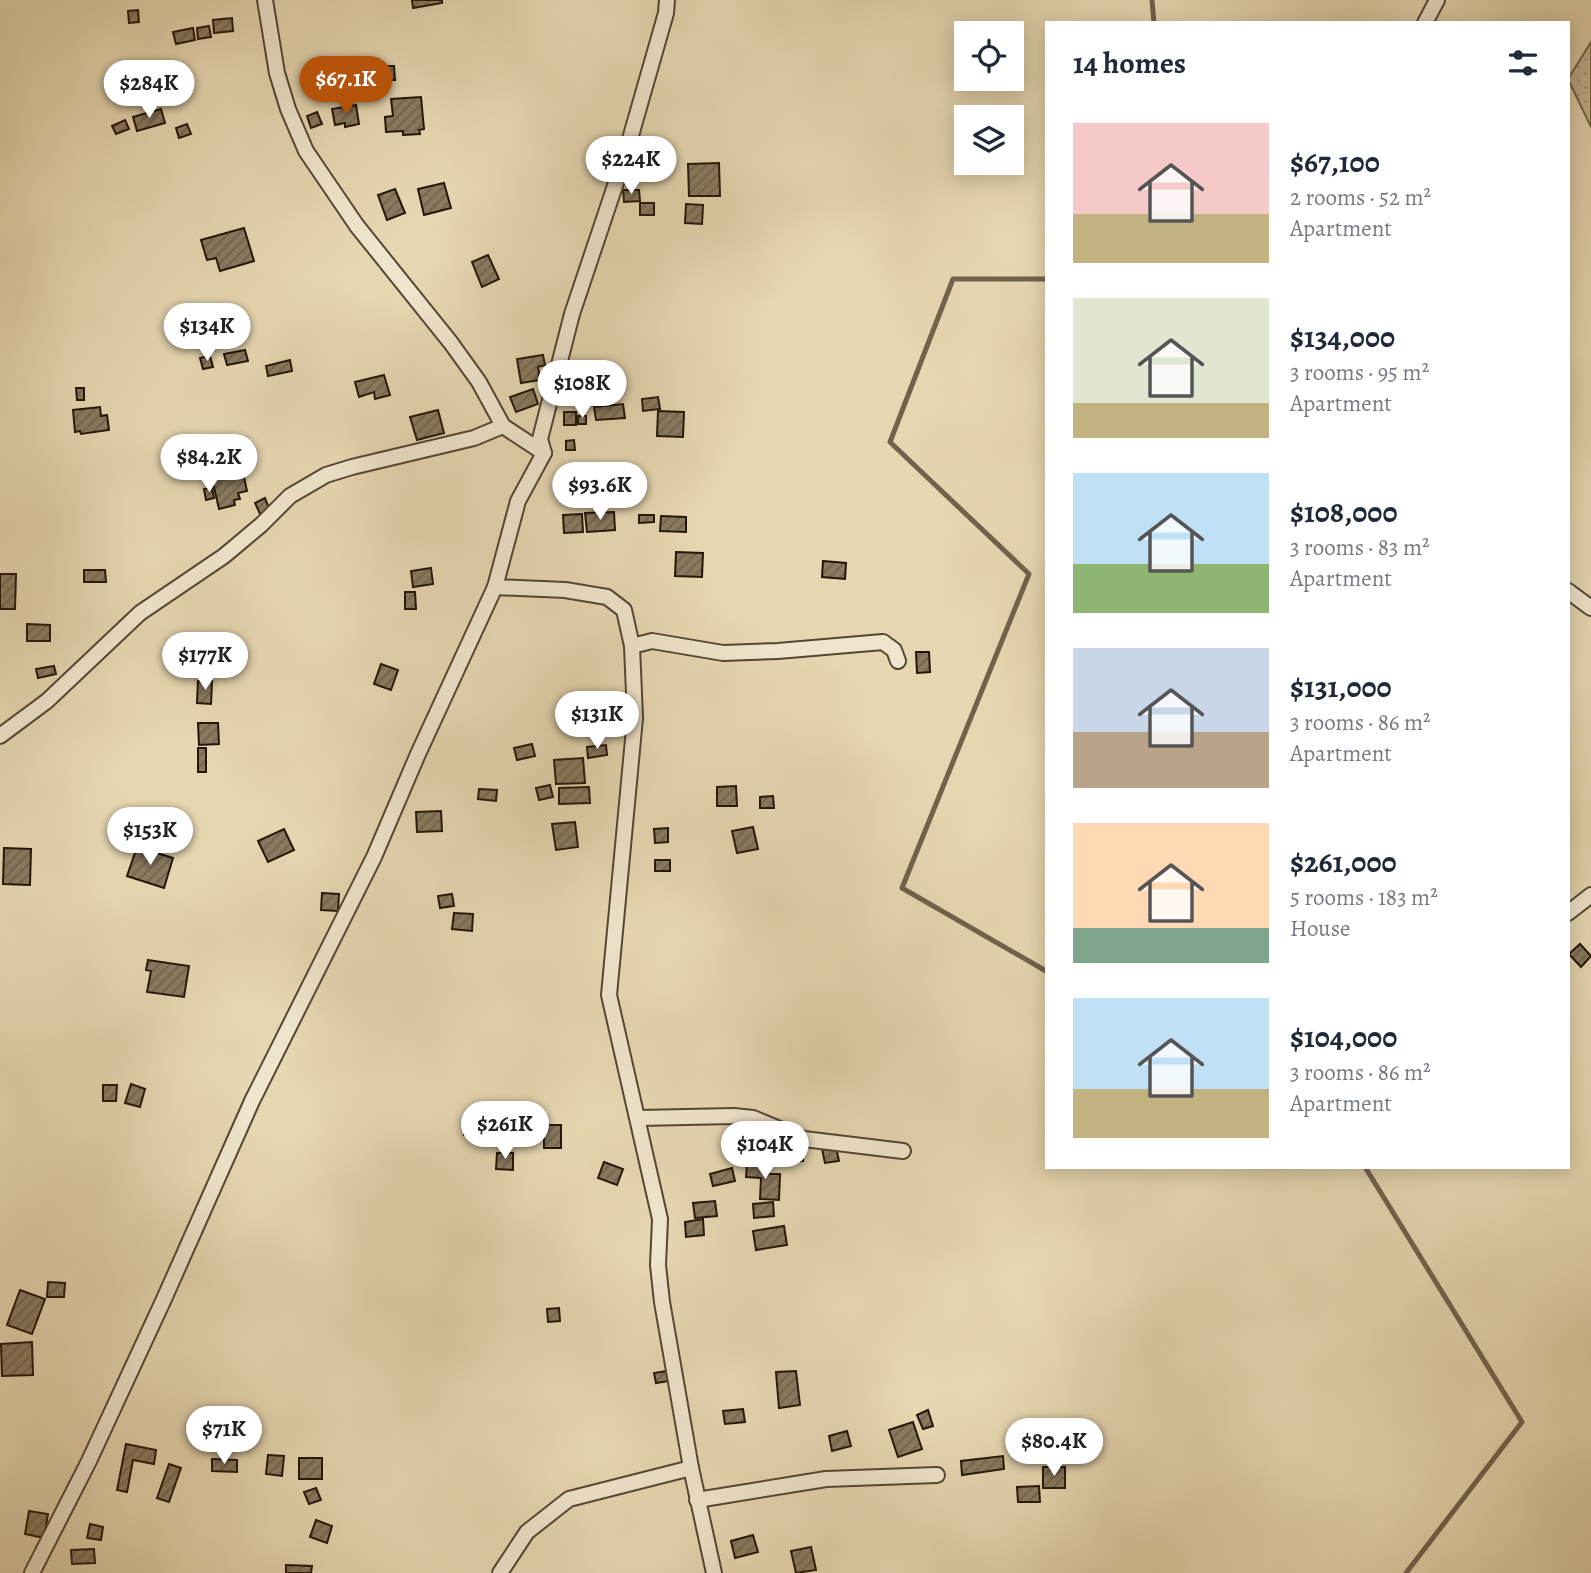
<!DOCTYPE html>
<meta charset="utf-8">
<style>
:root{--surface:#fff;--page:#f6f6f7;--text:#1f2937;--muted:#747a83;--accent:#b45309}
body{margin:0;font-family:Alegreya,serif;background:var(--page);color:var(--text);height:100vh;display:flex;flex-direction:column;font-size:26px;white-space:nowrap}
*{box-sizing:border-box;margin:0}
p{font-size:23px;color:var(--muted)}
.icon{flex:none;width:38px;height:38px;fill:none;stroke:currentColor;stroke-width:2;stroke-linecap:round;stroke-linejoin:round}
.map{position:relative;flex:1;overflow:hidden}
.sheet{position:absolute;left:1045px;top:21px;width:525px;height:1148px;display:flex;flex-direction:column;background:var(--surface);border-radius:0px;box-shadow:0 4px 18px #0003}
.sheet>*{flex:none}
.buttons{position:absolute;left:954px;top:21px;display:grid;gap:14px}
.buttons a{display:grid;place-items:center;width:70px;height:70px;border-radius:0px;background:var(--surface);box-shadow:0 4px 18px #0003;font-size:35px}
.price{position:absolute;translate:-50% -60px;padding:0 16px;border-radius:24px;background:#fff;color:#222;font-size:23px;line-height:46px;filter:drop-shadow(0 2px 4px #0008)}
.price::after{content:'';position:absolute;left:50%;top:42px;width:21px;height:16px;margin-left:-10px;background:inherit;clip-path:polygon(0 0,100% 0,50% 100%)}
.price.current{background:var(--accent);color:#fff}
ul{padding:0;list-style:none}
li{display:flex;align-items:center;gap:21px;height:175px;padding:0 28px}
li span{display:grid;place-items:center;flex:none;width:196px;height:140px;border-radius:0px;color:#555}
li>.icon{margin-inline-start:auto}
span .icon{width:84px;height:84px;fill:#fffc;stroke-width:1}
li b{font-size:30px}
h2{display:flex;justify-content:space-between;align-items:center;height:84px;padding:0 28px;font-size:30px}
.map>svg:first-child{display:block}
</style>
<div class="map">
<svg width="1591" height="1573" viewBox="0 0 1591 1573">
<defs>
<pattern id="grass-dots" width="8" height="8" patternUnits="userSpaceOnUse" patternTransform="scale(1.75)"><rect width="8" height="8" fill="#c5b594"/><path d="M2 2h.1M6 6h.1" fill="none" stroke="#a99b7e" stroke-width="1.8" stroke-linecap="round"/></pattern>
<pattern id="building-hatch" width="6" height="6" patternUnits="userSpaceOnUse" patternTransform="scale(1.75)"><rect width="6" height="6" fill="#897a60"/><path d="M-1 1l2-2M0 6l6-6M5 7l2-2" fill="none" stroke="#70634d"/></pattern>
</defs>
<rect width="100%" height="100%" fill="#e6d6b1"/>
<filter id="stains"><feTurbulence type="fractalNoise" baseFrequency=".00286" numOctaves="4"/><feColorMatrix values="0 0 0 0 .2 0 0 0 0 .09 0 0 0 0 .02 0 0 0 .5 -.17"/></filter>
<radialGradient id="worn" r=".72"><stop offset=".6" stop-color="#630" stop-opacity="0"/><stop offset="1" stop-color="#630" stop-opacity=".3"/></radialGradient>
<polygon fill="url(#grass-dots)" stroke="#75664e" stroke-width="2" points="1591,42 1591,127 1568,79"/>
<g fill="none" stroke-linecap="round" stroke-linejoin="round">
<g stroke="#71624c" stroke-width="5">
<polyline points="1152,0 1154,23"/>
<polyline points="1046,279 953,279 890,442 1029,574 902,888 1046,971"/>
<polyline points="1365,1167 1522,1422 1406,1573"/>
</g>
</g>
<g fill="url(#building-hatch)" stroke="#251609" stroke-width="2">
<polygon points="412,0 442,0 442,3 413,8"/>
<polygon points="138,10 139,22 129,23 128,11"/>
<polygon points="232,18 233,31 214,33 213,20"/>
<polygon points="209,26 211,37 198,39 197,28"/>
<polygon points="193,28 195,40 176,44 173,32"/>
<polygon points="338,63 340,77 320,80 318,67"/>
<polygon points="385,66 394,66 395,80 386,80"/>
<polygon points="376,67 384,87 367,94 359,74"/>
<polygon points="421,97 424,129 419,130 420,134 403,135 403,131 386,132 385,117 393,116 391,99"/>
<polygon points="356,105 359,124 345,127 345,123 335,125 332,109"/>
<polygon points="161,109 165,123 137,131 133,117"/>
<polygon points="317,112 322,124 311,128 307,116"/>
<polygon points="125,120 129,129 116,134 112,126"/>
<polygon points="187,124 191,134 179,138 176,128"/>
<polygon points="719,163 720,196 689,196 688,164"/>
<polygon points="444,183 451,208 424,215 418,189"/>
<polygon points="395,189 405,213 387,220 378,195"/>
<polygon points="623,190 639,190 640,201 624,202"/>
<rect x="640" y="203" width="14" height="12"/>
<polygon points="686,204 703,205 702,224 685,223"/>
<polygon points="244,228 254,261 220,271 216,258 207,260 201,240"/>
<polygon points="488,255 499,279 482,287 472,262"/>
<polygon points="245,350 248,361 227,365 224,354"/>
<polygon points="543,355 545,365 538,367 540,380 521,383 517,359"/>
<polygon points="210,356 213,367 203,369 200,358"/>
<polygon points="290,360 292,371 268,376 266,366"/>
<polygon points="384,375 390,395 375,399 374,392 359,397 355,382"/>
<polygon points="76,388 84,388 84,400 77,400"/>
<polygon points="533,389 538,404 516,412 510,397"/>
<polygon points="658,397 660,409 643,411 642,399"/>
<polygon points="623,404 625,418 596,420 594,407"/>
<polygon points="100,407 101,416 107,415 109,430 81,434 80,431 75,432 73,410"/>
<polygon points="438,410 444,433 417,440 410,417"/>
<polygon points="658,411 684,412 683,437 657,436"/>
<rect x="564" y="412" width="12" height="13"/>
<rect x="578" y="416" width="8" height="8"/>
<polygon points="574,440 575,450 566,450 566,441"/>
<polygon points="242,468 247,491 238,493 240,499 234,500 235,505 219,509 211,474"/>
<polygon points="212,488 214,498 206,500 204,489"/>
<polygon points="265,498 270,511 261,516 255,503"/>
<polygon points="614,512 615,530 587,532 585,513"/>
<polygon points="582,514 583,532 564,533 563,515"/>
<polygon points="639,515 654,515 654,522 639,523"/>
<polygon points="661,516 686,517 686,532 660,531"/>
<polygon points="676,552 703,553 702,577 675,576"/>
<polygon points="823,561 846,563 845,579 822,577"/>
<polygon points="431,568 433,584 413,587 411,571"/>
<polygon points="84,570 105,570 106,582 84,582"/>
<polygon points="0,574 16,574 15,609 0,609"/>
<polygon points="405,592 415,592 416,609 405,609"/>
<polygon points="27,624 50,625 50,641 27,641"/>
<polygon points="916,652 929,652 930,672 917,673"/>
<polygon points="381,664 398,670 391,690 374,684"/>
<polygon points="54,666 56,674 38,678 36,669"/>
<polygon points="198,681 212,681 211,704 197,703"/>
<polygon points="198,723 218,723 219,744 199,745"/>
<polygon points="532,744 535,756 517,760 514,748"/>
<polygon points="606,745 607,755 588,758 587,747"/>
<rect x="198" y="748" width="8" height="24"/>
<polygon points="583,758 585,783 556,784 554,760"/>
<polygon points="550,785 553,797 539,800 536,788"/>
<polygon points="736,786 737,806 717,806 717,787"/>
<polygon points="589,787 590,803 559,804 559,788"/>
<polygon points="479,789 497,790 496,801 478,799"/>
<polygon points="773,796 774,808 760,808 760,797"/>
<polygon points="441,811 442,831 417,832 416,812"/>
<polygon points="575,822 578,847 556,850 552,824"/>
<polygon points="753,827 758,849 737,853 732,831"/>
<polygon points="668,828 668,842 655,843 654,829"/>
<polygon points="284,829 294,850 268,862 258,841"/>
<polygon points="137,847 173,858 164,888 127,876"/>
<polygon points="4,848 31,849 30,885 3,884"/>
<rect x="655" y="860" width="15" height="11"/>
<polygon points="322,893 339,894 338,911 321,910"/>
<polygon points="452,894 454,906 440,908 438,896"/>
<polygon points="454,913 473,914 472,931 452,929"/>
<polygon points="1580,944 1591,956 1581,967 1569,954"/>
<polygon points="148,960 189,966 184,997 147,992 151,971 146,970"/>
<polygon points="131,1084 145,1089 140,1107 125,1103"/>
<polygon points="103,1085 117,1085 116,1101 103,1101"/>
<polygon points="499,1116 500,1130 484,1132 483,1118"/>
<polygon points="465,1120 480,1121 479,1136 464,1135"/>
<rect x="544" y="1125" width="17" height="23"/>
<polygon points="836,1147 839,1161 825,1163 822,1149"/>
<polygon points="786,1149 802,1149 803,1161 787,1163"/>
<polygon points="497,1153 513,1153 513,1170 496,1169"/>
<polygon points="604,1162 623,1169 617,1185 598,1178"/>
<polygon points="747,1164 766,1165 766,1174 780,1174 779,1200 760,1199 761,1178 746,1177"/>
<polygon points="732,1168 735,1181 713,1186 710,1174"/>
<polygon points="715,1201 717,1216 695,1218 693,1203"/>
<polygon points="773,1202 774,1216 754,1218 753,1204"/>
<polygon points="703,1219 704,1235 686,1237 685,1222"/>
<polygon points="784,1226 787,1245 756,1250 753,1231"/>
<polygon points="48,1282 65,1283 64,1297 47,1297"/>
<polygon points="20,1290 45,1299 32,1334 7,1325"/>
<polygon points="559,1308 560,1321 548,1322 547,1309"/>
<polygon points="32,1342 33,1375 2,1376 1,1344"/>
<polygon points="667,1371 669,1381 656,1383 654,1373"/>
<polygon points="796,1371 800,1405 779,1408 776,1372"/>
<polygon points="743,1409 745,1422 725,1424 723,1411"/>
<polygon points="928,1410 933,1426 923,1429 917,1415"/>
<polygon points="913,1422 922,1449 898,1457 889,1430"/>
<polygon points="847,1431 851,1446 832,1451 829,1436"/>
<polygon points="126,1444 156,1450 154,1464 133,1460 127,1492 117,1490"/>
<polygon points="268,1455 284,1456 282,1476 266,1474"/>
<polygon points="1003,1456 1004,1469 962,1475 961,1461"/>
<rect x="299" y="1458" width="23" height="21"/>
<polygon points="212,1459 237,1460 237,1472 212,1471"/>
<polygon points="169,1464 181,1468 169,1502 157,1498"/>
<rect x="1043" y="1467" width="22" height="21"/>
<polygon points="1039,1486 1040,1502 1018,1502 1017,1487"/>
<polygon points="316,1488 321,1500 309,1504 304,1492"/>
<polygon points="29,1511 48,1514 44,1538 25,1534"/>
<polygon points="316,1520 332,1526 327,1543 310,1537"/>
<polygon points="90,1524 103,1527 101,1540 87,1538"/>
<polygon points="753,1535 758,1552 735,1558 731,1541"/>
<polygon points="811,1547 816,1570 796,1573 791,1551"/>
<polygon points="94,1549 95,1563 72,1564 71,1550"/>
<polygon points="286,1565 312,1566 311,1573 286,1573"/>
</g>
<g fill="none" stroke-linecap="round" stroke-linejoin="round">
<defs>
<g id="street">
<polyline points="265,0 277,73 288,109 306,151 357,226 451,343 479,382 503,426 544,453"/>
<polyline points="1425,23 1437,0"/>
<polyline points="495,587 565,590 607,597 624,610 632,646 635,718 609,995 660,1219 658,1265 662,1302 691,1468 714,1573"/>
<polyline points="1568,591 1591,608"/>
<polyline points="632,646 652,641 723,653 778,651 883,642 894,650 898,661"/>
<polyline points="0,736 47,701 140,613 224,556 261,525 290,496 326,475 352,467 474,438 503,426"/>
<polyline points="1568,913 1591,895"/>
<polyline points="638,1118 734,1116 753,1118 804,1139 903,1151"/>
<polyline points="697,1500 826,1479 937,1475"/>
<polyline points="32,1573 89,1461 164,1299 252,1101 374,857 418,754 495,587 518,501 544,453 540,439 572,314 626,153 666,13 667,0"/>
<polyline points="500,1573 527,1532 569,1499 691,1468"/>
</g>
</defs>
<use href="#street" stroke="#554633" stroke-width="18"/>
<use href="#street" stroke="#efe4cc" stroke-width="14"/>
</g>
<rect width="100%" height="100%" filter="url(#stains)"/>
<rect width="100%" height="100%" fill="url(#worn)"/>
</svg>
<div class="buttons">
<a><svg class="icon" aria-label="locate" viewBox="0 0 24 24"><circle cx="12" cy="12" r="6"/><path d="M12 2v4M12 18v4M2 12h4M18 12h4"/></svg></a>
<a><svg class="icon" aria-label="layers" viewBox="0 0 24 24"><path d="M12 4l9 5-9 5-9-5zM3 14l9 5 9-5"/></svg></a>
</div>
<b class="price current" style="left:346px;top:116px">$67.1K</b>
<b class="price" style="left:149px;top:120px">$284K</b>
<b class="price" style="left:631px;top:196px">$224K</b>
<b class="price" style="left:207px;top:363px">$134K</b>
<b class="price" style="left:582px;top:420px">$108K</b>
<b class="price" style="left:209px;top:494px">$84.2K</b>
<b class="price" style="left:600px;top:522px">$93.6K</b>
<b class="price" style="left:205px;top:692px">$177K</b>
<b class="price" style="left:597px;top:751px">$131K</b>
<b class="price" style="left:150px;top:867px">$153K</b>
<b class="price" style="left:505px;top:1161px">$261K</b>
<b class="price" style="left:765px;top:1181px">$104K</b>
<b class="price" style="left:224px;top:1466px">$71K</b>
<b class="price" style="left:1054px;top:1478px">$80.4K</b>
<section class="sheet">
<h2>14 homes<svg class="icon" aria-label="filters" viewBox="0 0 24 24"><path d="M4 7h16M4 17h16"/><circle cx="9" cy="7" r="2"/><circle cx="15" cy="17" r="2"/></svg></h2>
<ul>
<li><span style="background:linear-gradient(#f6c9c9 65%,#c2b280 0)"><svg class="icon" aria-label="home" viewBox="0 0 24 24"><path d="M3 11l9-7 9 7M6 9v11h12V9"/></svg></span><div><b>$67,100</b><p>2 rooms · 52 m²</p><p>Apartment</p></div></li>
<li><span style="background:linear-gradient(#dfe7d0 75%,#c2b280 0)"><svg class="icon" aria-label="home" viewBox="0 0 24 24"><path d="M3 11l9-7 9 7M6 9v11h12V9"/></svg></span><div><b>$134,000</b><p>3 rooms · 95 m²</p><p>Apartment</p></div></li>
<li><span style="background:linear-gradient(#bfe0f5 65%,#8fb573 0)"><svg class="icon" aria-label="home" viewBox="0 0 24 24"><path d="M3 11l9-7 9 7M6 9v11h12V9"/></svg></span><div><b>$108,000</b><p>3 rooms · 83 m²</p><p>Apartment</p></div></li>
<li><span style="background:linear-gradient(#c9d6e8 60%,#b9a48a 0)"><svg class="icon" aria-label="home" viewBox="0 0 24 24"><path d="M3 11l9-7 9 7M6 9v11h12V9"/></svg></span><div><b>$131,000</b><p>3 rooms · 86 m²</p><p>Apartment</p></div></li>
<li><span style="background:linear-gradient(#ffd9b3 75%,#7fa58c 0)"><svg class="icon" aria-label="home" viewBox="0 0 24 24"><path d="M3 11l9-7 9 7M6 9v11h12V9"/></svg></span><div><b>$261,000</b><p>5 rooms · 183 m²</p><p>House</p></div></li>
<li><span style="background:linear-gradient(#bfe0f5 65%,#c2b280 0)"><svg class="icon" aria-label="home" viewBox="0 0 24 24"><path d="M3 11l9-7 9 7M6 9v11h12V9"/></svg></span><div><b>$104,000</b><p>3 rooms · 86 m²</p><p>Apartment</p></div></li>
</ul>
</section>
</div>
